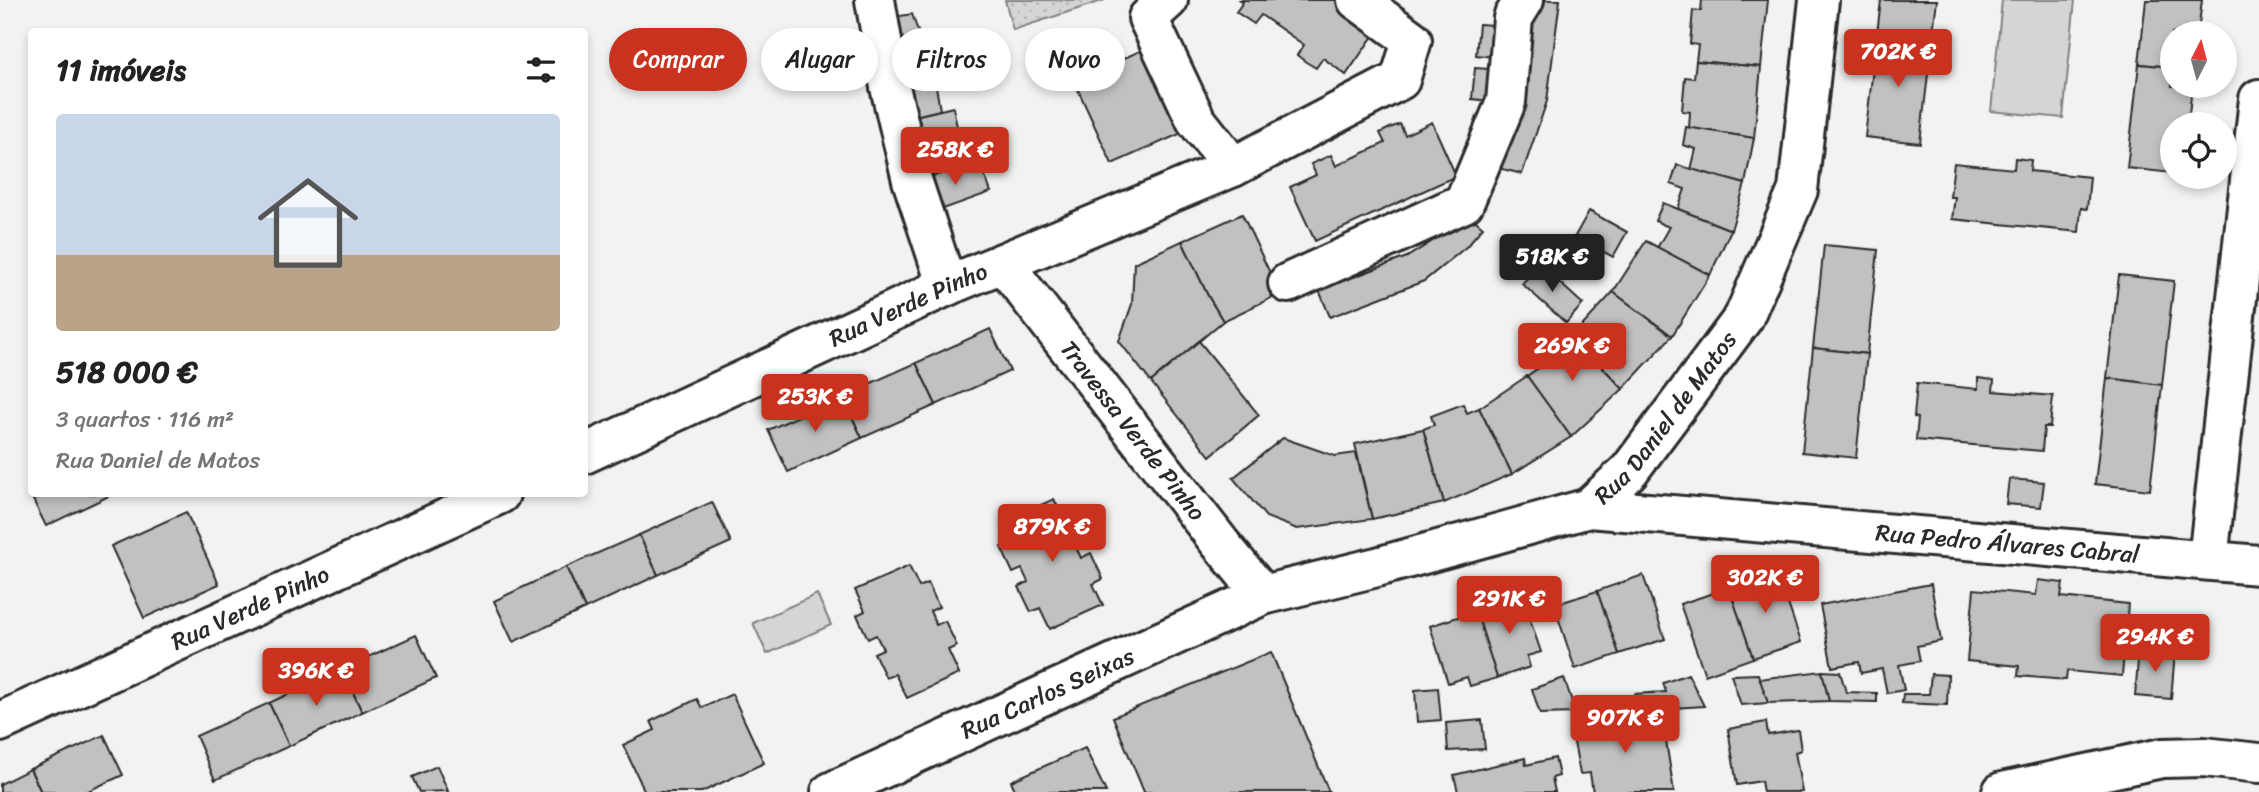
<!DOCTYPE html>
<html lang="pt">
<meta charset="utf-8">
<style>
:root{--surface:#fff;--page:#f6f6f6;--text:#222;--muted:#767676;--accent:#c8321e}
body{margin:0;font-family:Sriracha,sans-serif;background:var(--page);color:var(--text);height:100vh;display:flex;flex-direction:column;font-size:26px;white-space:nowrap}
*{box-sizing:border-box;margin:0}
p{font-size:23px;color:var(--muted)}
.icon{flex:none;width:38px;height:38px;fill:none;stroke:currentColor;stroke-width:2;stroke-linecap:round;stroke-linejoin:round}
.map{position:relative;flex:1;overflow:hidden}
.sheet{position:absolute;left:28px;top:28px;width:560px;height:469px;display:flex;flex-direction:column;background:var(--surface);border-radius:7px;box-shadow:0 4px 10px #0003}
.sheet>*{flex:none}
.banner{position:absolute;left:609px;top:28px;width:665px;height:63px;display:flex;gap:14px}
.needle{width:46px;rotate:6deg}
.buttons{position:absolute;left:2160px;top:21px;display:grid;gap:14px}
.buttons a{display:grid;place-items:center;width:77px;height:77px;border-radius:50%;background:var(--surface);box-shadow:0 4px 10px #0003;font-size:35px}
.price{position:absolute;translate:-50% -60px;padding:0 16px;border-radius:7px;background:var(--accent);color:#fff;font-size:23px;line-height:46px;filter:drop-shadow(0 2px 4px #0008)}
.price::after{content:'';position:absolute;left:50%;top:42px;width:21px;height:16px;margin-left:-10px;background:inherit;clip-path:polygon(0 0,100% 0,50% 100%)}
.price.on{background:#222;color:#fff}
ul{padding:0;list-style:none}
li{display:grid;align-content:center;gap:14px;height:371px;padding:0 28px}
li span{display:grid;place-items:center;height:217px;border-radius:7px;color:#555}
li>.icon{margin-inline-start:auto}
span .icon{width:126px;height:126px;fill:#fffc;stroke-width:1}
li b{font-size:30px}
h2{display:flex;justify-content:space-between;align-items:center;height:84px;padding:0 28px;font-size:30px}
.tag{padding:0 24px;border-radius:32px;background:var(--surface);box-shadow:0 4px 10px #0003;font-size:24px;line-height:63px}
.tag.on{background:var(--accent);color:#fff}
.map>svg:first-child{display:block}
</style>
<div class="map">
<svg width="2259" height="792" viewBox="0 0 2259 792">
<defs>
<pattern id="grass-dots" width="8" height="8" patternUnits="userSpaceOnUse" patternTransform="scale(1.75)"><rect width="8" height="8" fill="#d5d5d5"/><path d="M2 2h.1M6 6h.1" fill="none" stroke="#b7b7b7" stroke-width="1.8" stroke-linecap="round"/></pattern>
</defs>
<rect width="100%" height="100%" fill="#f2f2f2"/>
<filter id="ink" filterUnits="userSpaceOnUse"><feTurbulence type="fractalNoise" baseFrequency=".0143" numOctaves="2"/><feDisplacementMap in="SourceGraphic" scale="14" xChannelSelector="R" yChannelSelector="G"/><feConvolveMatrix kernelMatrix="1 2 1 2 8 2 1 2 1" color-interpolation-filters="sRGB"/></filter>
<g filter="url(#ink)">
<polygon fill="url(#grass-dots)" stroke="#808080" stroke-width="2" points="1005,0 1105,0 1013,30"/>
<g fill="#d5d5d5" stroke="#808080" stroke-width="2">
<polygon points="2002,0 2075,0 2063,118 1991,111"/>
<polygon points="817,594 831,625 767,654 753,623"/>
</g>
<g fill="#c1c1c1" stroke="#2b2b2b" stroke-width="2">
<polygon points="1240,0 1349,0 1382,23 1346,75 1323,58 1316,68 1306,62 1297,55 1304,45 1261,15 1254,24 1236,12 1243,2"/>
<polygon points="1536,0 1560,0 1547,101 1522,174 1495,167 1527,15"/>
<polygon points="1702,0 1768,0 1761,67 1696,61 1698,45 1690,44 1693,10 1701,11"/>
<polygon points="1881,0 1937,0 1932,40 1877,34"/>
<polygon points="2146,0 2202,0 2198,33 2172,33 2172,67 2139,64"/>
<polygon points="912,14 935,80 902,88 888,18"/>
<polygon points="1479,24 1506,26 1503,58 1476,55"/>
<polygon points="1877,34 1932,40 1920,143 1865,137"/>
<polygon points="1155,44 1193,128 1112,164 1074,81"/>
<polygon points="1696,61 1761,67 1754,138 1689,128 1690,112 1682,111 1685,77 1694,78"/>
<polygon points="2139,64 2172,67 2172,86 2192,86 2188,124 2172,124 2172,173 2127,168"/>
<polygon points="1475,68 1502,70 1499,102 1472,99"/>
<polygon points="935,80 940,110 907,118 902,88"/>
<polygon points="953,107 959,137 913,150 907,118"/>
<polygon points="1432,122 1456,176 1315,241 1290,187 1316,175 1311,164 1331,155 1336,166 1385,143 1380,133 1390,128 1400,124 1405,135"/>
<polygon points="1686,127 1754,138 1745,184 1691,170 1696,149 1683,145"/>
<polygon points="970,134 980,163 919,180 913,150"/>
<polygon points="2015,158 2031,160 2030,171 2090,177 2087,209 2081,208 2079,232 1952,219 1955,197 1950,197 1954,163 2014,169"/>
<polygon points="980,163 991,192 932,213 919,180"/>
<polygon points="1677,165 1745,184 1731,230 1678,209 1685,189 1671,184"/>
<polygon points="1663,203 1731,230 1710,275 1657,248 1669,227 1655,221"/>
<polygon points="1589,211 1627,232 1613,257 1575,236"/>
<polygon points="1242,214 1280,294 1223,321 1208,296 1182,241"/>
<polygon points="1471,217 1483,227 1466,247 1424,281 1330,317 1319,290 1407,257"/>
<polygon points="1182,241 1208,296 1223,321 1151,382 1119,341 1132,304 1134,263"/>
<polygon points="1646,241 1710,275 1672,336 1613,292"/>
<polygon points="1824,245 1878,250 1867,354 1813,348"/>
<polygon points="1539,264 1583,304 1566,323 1522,284"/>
<polygon points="2119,275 2174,281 2162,385 2107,378"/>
<polygon points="1613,292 1672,336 1623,389 1573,336"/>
<polygon points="990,329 1010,371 936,405 916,363"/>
<polygon points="1573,336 1623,389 1571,437 1527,376 1538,368 1531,360 1557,339 1564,345"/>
<polygon points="1199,341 1259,415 1210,456 1151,382"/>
<polygon points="1813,348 1867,354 1856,458 1802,452"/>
<polygon points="916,363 936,405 862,438 842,396"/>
<polygon points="1527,376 1571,437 1512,474 1479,408"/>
<polygon points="1978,378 1994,380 1993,391 2053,396 2050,427 2044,427 2042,451 1916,440 1918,418 1914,417 1917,383 1978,389"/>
<polygon points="2107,378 2162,385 2150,490 2095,484"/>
<polygon points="842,396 862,438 788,472 768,430"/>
<polygon points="1463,404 1467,413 1479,408 1512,474 1444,503 1423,429 1434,425 1431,416"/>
<polygon points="1423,429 1444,503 1372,519 1355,444"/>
<polygon points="1283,438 1335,456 1356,453 1372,519 1297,529 1266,517 1233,478"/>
<polygon points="2009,479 2044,482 2041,507 2006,504"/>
<polygon points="46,494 113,494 46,526 33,500"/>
<polygon points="1054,499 1063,518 1073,514 1085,540 1075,545 1081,558 1091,553 1103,579 1093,584 1103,605 1050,629 1040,608 1031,612 1019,587 1028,582 1022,569 1013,573 1001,547 1010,542 1001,523"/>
<polygon points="712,502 731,542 658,575 639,535"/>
<polygon points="186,512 219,584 144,618 111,546"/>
<polygon points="639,535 658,575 585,609 566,567"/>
<polygon points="909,566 919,587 928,583 939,607 930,611 936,625 945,621 957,646 948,650 959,674 907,698 895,674 886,678 874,653 883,649 876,635 868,639 857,615 865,611 855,590"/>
<polygon points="566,567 585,609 513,642 494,601"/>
<polygon points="1777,571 1801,642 1753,658 1729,588"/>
<polygon points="1643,575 1665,639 1619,654 1597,591"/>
<polygon points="2038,580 2063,583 2061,597 2128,604 2122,676 2067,671 2066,680 2018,676 2019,666 1967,661 1974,589 2036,595"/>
<polygon points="1931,584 1941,641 1917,646 1920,661 1899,665 1904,690 1887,693 1882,669 1861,673 1859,662 1832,667 1820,605"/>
<polygon points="1729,588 1753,658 1705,675 1680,604"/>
<polygon points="1597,591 1619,654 1575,669 1554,605"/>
<polygon points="1522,596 1541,652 1527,656 1530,667 1497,678 1476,611"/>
<polygon points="1476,611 1497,678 1470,686 1467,677 1448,683 1430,626"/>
<polygon points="416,635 436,678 362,712 342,669"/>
<polygon points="2139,649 2175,652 2171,699 2135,696"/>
<polygon points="1271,652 1329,792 1144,792 1113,717"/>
<polygon points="342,669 362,712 289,746 269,703"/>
<polygon points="1822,671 1829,701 1768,703 1759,679"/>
<polygon points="1822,671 1840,672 1846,692 1877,693 1877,702 1829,701"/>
<polygon points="1688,674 1704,706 1639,710 1634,694 1666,692 1663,683"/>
<polygon points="1758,674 1768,703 1741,705 1731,675"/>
<polygon points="1931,674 1948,675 1947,705 1902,703 1903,694 1929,694"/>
<polygon points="1564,678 1576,713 1540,714 1532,689"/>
<polygon points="1438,688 1441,720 1417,722 1415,690"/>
<polygon points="732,694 764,763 702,792 645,792 623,745 655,730 651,721 697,699 702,708"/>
<polygon points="269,703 289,746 215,780 196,736"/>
<polygon points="1643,713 1644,725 1663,722 1674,792 1593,792 1590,773 1580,774 1573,737 1588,735 1586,717"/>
<polygon points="1482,720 1485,749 1448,751 1446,723"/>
<polygon points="1766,722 1768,735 1798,730 1801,750 1795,752 1802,792 1763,792 1761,781 1737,785 1728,729"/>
<polygon points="104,735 123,775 86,792 41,792 30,769"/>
<polygon points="1085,748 1106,792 1016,792 1011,781"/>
<polygon points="1525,758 1526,765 1555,758 1559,776 1552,778 1555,792 1458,792 1454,775"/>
<polygon points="437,766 448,791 419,792 412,777"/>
<polygon points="30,769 41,792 0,792 0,784"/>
</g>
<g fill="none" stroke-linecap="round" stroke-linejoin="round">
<defs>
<g id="minor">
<polyline points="875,0 890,87 912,180 947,286"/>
<polyline points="1168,0 1148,18 1196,120 1233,167"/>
<path id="s1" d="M 1003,263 L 1220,543 L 1263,595"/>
<polyline points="1288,283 1464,203 1506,102 1513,18 1524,0"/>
<path id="s2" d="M 584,454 L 947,286 L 1233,167 L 1400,80 L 1412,40 L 1357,0"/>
<path id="s3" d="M 1589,508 L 2259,565"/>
<polyline points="2208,560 2259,99"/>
<path id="s4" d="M 0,722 L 500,494"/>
<path id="s5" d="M 831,792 L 1263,595 L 1377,567 L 1589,508 L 1629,471 L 1744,317 L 1798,190 L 1819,0"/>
<polyline points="2002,792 2162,758 2204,757 2259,763"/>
</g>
</defs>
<use href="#minor" stroke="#2b2b2b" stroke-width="44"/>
<use href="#minor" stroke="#fff" stroke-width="38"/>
</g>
</g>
<g text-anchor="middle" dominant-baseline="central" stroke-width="7" stroke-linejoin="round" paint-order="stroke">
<g font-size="24" fill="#2b2b2b" stroke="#fff">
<text stroke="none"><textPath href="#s2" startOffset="357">Rua Verde Pinho</textPath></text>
<text stroke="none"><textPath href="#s5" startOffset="931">Rua Daniel de Matos</textPath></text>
<text stroke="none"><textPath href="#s1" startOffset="212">Travessa Verde Pinho</textPath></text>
<text stroke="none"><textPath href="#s3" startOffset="420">Rua Pedro Álvares Cabral</textPath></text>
<text stroke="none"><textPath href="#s4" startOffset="275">Rua Verde Pinho</textPath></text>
<text stroke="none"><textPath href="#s5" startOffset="238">Rua Carlos Seixas</textPath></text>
</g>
</g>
</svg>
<div class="buttons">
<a><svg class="needle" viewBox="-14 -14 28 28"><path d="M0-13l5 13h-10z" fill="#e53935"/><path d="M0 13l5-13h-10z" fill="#767676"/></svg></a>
<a><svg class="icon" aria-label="locate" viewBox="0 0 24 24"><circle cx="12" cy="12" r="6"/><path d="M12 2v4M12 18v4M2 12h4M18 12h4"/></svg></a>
</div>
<b class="price" style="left:1898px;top:89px">702K €</b>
<b class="price" style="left:955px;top:187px">258K €</b>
<b class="price on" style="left:1552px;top:294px">518K €</b>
<b class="price" style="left:1572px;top:383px">269K €</b>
<b class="price" style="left:815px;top:434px">253K €</b>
<b class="price" style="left:1052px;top:564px">879K €</b>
<b class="price" style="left:1765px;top:615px">302K €</b>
<b class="price" style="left:1509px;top:636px">291K €</b>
<b class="price" style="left:2155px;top:674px">294K €</b>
<b class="price" style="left:316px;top:708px">396K €</b>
<b class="price" style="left:1625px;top:755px">907K €</b>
<div class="banner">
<a class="tag on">Comprar</a>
<a class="tag">Alugar</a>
<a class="tag">Filtros</a>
<a class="tag">Novo</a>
</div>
<section class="sheet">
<h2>11 imóveis<svg class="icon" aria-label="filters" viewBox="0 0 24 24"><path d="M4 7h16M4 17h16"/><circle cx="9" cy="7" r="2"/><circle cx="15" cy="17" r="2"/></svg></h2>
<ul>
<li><span style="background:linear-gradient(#c9d6e8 65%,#b9a48a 0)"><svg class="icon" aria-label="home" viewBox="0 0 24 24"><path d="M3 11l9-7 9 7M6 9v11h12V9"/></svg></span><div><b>518 000 €</b><p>3 quartos · 116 m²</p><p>Rua Daniel de Matos</p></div></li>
</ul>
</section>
</div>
